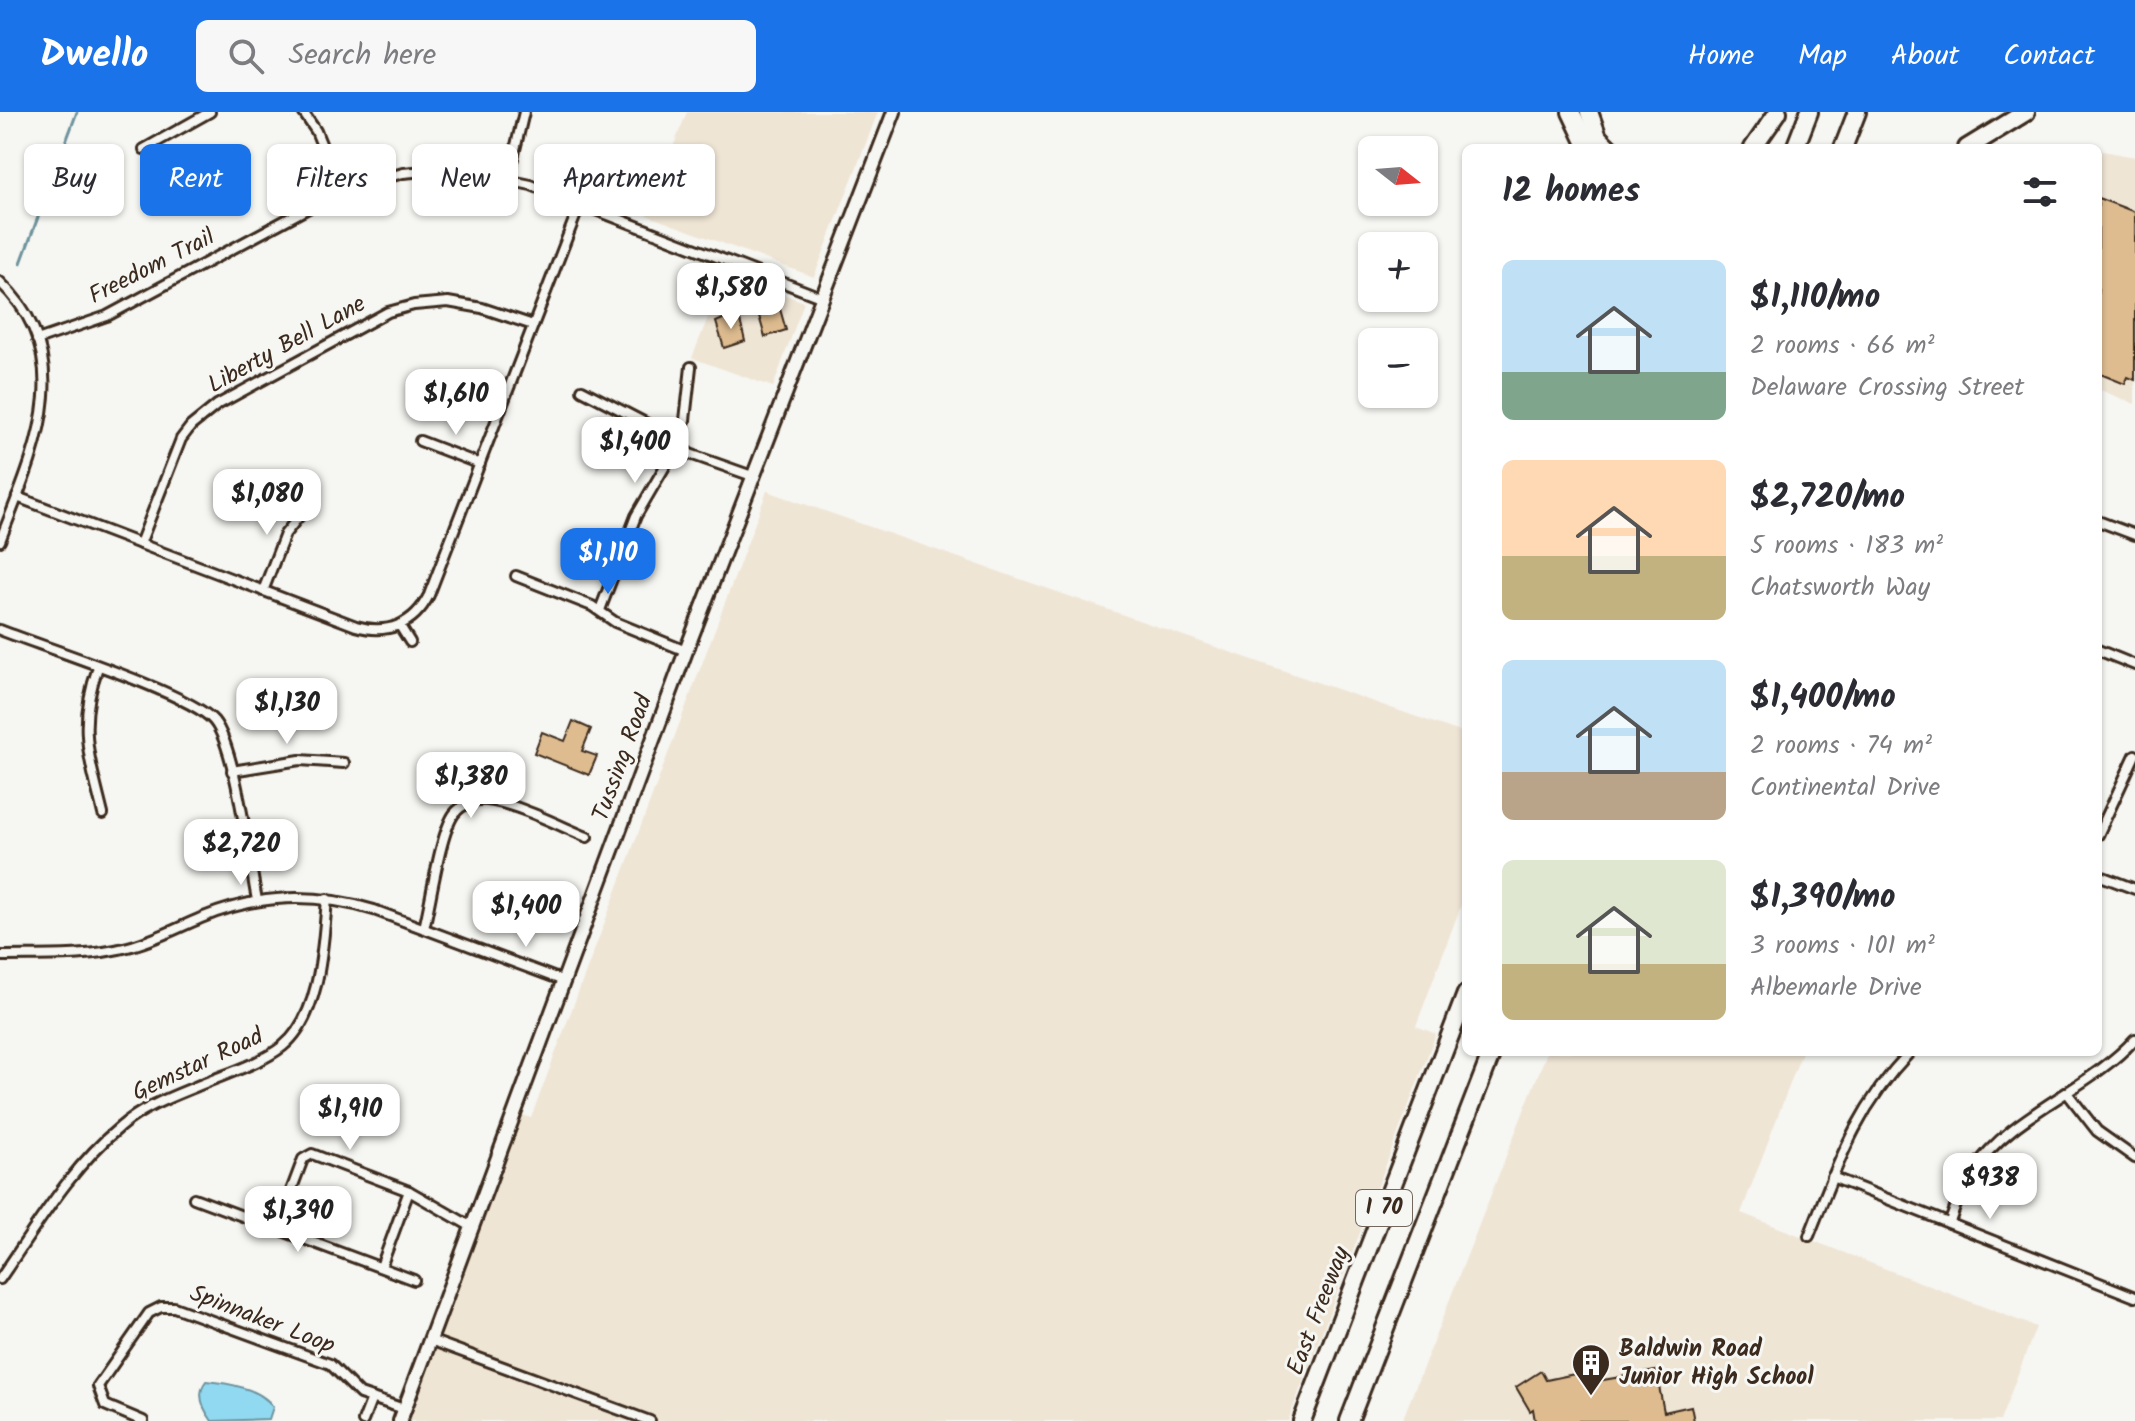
<!DOCTYPE html>
<meta charset="utf-8">
<style>
:root{--surface:#fff;--page:#f7f7f7;--text:#2b2b33;--muted:#7c7c81;--accent:#1a73e8}
body{margin:0;font-family:Kalam,sans-serif;background:var(--page);color:var(--text);height:100vh;display:flex;flex-direction:column;font-size:30px;white-space:nowrap}
*{box-sizing:border-box;margin:0}
p{font-size:26px;color:var(--muted)}
.icon{flex:none;width:44px;height:44px;fill:none;stroke:currentColor;stroke-width:2;stroke-linecap:round;stroke-linejoin:round}
.map{position:relative;flex:1;overflow:hidden}
.panel{position:absolute;left:1462px;top:32px;width:640px;height:912px;display:flex;flex-direction:column;background:var(--surface);border-radius:12px;box-shadow:0 2px 6px #0004}
.panel>*{flex:none}
.guide{position:absolute;left:24px;top:32px;width:760px;height:72px;display:flex;gap:16px}
.needle{width:52px;rotate:107deg}
.tools{position:absolute;left:1358px;top:24px;display:grid;gap:16px}
.tools a{display:grid;place-items:center;width:80px;height:80px;border-radius:12px;background:var(--surface);box-shadow:0 2px 6px #0004;font-size:40px}
.price{position:absolute;translate:-50% -68px;padding:0 18px;border-radius:16px;background:#fff;color:#222;font-size:26px;line-height:52px;filter:drop-shadow(0 2px 4px #0008)}
.price::after{content:'';position:absolute;left:50%;top:48px;width:24px;height:18px;margin-left:-12px;background:inherit;clip-path:polygon(0 0,100% 0,50% 100%)}
.price.selected{background:var(--accent);color:#fff}
ul{padding:0;list-style:none}
li{display:flex;align-items:center;gap:24px;height:200px;padding:0 40px}
li span{display:grid;place-items:center;flex:none;width:224px;height:160px;border-radius:12px;color:#555}
li>.icon{margin-inline-start:auto}
span .icon{width:96px;height:96px;fill:#fffc;stroke-width:1}
li b{font-size:34px}
h2{display:flex;justify-content:space-between;align-items:center;height:96px;padding:0 40px;font-size:34px}
.chip{padding:0 28px;border-radius:12px;background:var(--surface);box-shadow:0 2px 6px #0004;font-size:28px;line-height:72px}
.chip.selected{background:var(--accent);color:#fff}
header{display:flex;align-items:center;gap:48px;box-sizing:border-box;height:112px;padding:0 40px;background:var(--accent);color:#fff}
header strong{font-size:38px}
nav{display:flex;gap:44px;margin-inline-start:auto;font-size:28px}
.search{width:560px;height:72px;background:var(--page);display:flex;align-items:center;gap:20px;box-sizing:border-box;padding:0 28px;border-radius:12px;color:var(--muted);font-size:30px}
.map>svg:first-child{display:block}
</style>
<header>
<strong>Dwello</strong>
<div class="search"><svg class="icon" aria-label="search" viewBox="0 0 24 24"><circle cx="10" cy="10" r="6"/><path d="M15 15l6 6"/></svg>Search here</div>
<nav><a>Home</a><a>Map</a><a>About</a><a>Contact</a></nav>
</header>
<div class="map">
<svg width="2135" height="1309" viewBox="0 0 2135 1309">
<rect width="100%" height="100%" fill="#f6f6f2"/>
<filter id="ink" filterUnits="userSpaceOnUse"><feTurbulence type="fractalNoise" baseFrequency=".0125" numOctaves="2"/><feDisplacementMap in="SourceGraphic" scale="16" xChannelSelector="R" yChannelSelector="G"/><feConvolveMatrix kernelMatrix="1 2 1 2 8 2 1 2 1" color-interpolation-filters="sRGB"/></filter>
<g filter="url(#ink)">
<g fill="#efe5d5">
<polygon points="687,0 878,0 814,165 646,103"/>
<polygon points="2098,38 2135,45 2135,292 2098,277"/>
<polygon points="726,160 804,190 773,275 692,246"/>
<polygon points="767,379 1466,622 1466,780 1416,914 1436,922 1288,1309 407,1309 520,1002 531,1006"/>
<polygon points="1547,940 1802,940 1741,1101 2036,1215 2000,1309 1402,1309"/>
</g>
<path fill="#90d9f1" stroke="#6e939d" stroke-width="2" d="M 206,1269 C 227,1271 261,1276 273,1295 L 269,1307 L 212,1309 C 203,1297 196,1282 206,1269 Z"/>
<g fill="none" stroke-linecap="round" stroke-linejoin="round">
<polyline stroke="#6e939d" stroke-width="3" points="21,151 77,0"/>
</g>
<g fill="#debc90" stroke="#3b2a1e" stroke-width="2">
<polygon points="2098,86 2135,100 2135,268 2128,265 2125,272 2098,261"/>
<polygon points="780,197 786,218 765,225 759,204"/>
<polygon points="738,200 745,229 724,236 716,210"/>
<polygon points="573,609 591,617 582,639 597,644 589,663 534,641 542,620 565,629"/>
<polygon points="1541,1259 1546,1268 1589,1259 1591,1270 1656,1259 1664,1300 1691,1294 1694,1309 1535,1309 1533,1297 1530,1299 1516,1275"/>
</g>
<g fill="none" stroke-linecap="round" stroke-linejoin="round">
<defs>
<g id="minor">
<polyline points="303,0 316,19 340,79"/>
<polyline points="144,37 210,0"/>
<polyline points="508,67 524,0"/>
<path d="M 0,170 C 81,246 33,344 0,429"/>
<polyline points="37,228 107,204 340,79 403,61 435,58 469,60 531,73 823,186"/>
<polyline points="582,278 659,318 690,342 755,365"/>
<polyline points="420,329 480,352"/>
<path d="M 17,385 L 356,514 C 387,523 414,513 429,483 L 580,92"/>
<polyline points="2098,409 2135,423"/>
<polyline points="140,432 181,327 191,314 217,293 388,200 414,193 448,190 482,196 533,213"/>
<polyline points="516,464 592,494 615,510 686,539"/>
<polyline points="263,479 285,422 308,393"/>
<polyline points="600,498 636,404 678,332 685,308 691,255"/>
<polyline points="400,514 410,530"/>
<path d="M 0,518 C 41,534 192,582 214,609 C 236,636 249,749 257,788"/>
<polyline points="2098,538 2135,553"/>
<path d="M 98,555 C 77,614 89,644 103,702"/>
<polyline points="232,659 300,648 344,651"/>
<polyline points="2098,723 2135,643"/>
<polyline points="2098,763 2135,777"/>
<path d="M 424,816 C 431,789 440,722 454,702 C 462,692 475,687 487,688 C 515,691 560,714 587,725"/>
<path d="M 0,844 C 43,843 86,846 128,835 C 153,829 177,816 201,806 C 259,782 314,780 374,798 L 564,869"/>
<polyline points="2068,982 2097,1019 2135,1046"/>
<polyline points="1832,1065 2135,1185"/>
<polyline points="194,1086 414,1168"/>
<path d="M 1950,1110 C 1956,1093 1962,1074 1973,1059 C 2010,1002 2089,978 2135,927"/>
<polyline points="277,1116 303,1047 312,1042 409,1079 472,1115"/>
<path d="M 1809,1124 C 1837,1054 1856,996 1910,940"/>
<polyline points="381,1155 409,1079"/>
<path d="M 0,1167 C 36,1115 71,1055 120,1015 C 142,996 168,986 195,975 C 222,963 259,953 283,934 C 321,903 323,832 327,787"/>
<polyline points="430,1228 650,1309"/>
<polyline points="143,1309 105,1293 98,1274 149,1201 161,1195 174,1195 330,1252 360,1282 404,1297"/>
<polyline points="363,1309 372,1286"/>
</g>
<polyline id="secondary" points="400,1309 686,539 894,0"/>
<g id="motorway">
<polyline points="1571,0 1588,36"/>
<polyline points="1589,0 1598,25 1609,36"/>
<polyline points="1753,36 1778,0"/>
<polyline points="1795,36 1809,0"/>
<polyline points="1843,36 1857,0"/>
<polyline points="1967,36 2026,0"/>
<polyline points="1302,1309 1466,882"/>
<polyline points="1349,1309 1492,940"/>
</g>
</defs>
<use href="#minor" stroke="#3b2a1e" stroke-width="14"/>
<use href="#secondary" stroke="#3b2a1e" stroke-width="18"/>
<use href="#motorway" stroke="#3b2a1e" stroke-width="22"/>
<use href="#minor" stroke="#f6f6f2" stroke-width="8"/>
<use href="#secondary" stroke="#f6f6f2" stroke-width="12"/>
<use href="#motorway" stroke="#f6f6f2" stroke-width="16"/>
</g>
</g>
<defs>
<symbol id="building-pin" viewBox="-11 -11 22 30"><path d="M0 17L-7.5 6A9.5 9.5 0 1 1 7.5 6Z" fill="#3b2a1e" stroke="#f6f6f2"/><path d="M-4-6H4V6H1V3H-1V6H-4ZM-2.5-4.3h1.7v1.8h-1.7ZM.8-4.3h1.7v1.8H.8ZM-2.5-1h1.7V.8h-1.7ZM.8-1h1.7V.8H.8Z" fill="#fff"/></symbol>
</defs>
<g fill-rule="evenodd">
<use href="#building-pin" x="1569" y="1229" width="44" height="60"/>
</g>
<g text-anchor="middle" dominant-baseline="central" stroke-width="6" stroke-linejoin="round" paint-order="stroke">
<rect fill="#f6f6f2" stroke="#73675e" stroke-width="2" x="1356" y="1078" width="56" height="36" rx="6"/>
<g font-size="22" font-weight="bold" fill="#3b2a1e">
<text x="1384" y="1096">I 70</text>
</g>
<g font-size="24" fill="#3b2a1e" stroke="#f6f6f2">
<text transform="translate(152 155) rotate(-27)">Freedom Trail</text>
<text transform="translate(287 233) rotate(-29)">Liberty Bell Lane</text>
<text transform="translate(623 646) rotate(-70)">Tussing Road</text>
<text transform="translate(198 953) rotate(-25)">Gemstar Road</text>
<text transform="translate(1319 1199) rotate(-69)">East Freeway</text>
<text transform="translate(262 1208) rotate(21)">Spinnaker Loop</text>
</g>
<g font-size="24" font-weight="bold" fill="#3b2a1e" stroke="#f6f6f2" text-anchor="start">
<text x="1619" y="1237">Baldwin Road<tspan x="1619" dy="28">Junior High School</tspan></text>
</g>
</g>
</svg>
<div class="tools">
<a><svg class="needle" viewBox="-14 -14 28 28"><path d="M0-13l5 13h-10z" fill="#e53935"/><path d="M0 13l5-13h-10z" fill="#7c7c81"/></svg></a>
<a>+</a>
<a>−</a>
</div>
<b class="price" style="left:731px;top:219px">$1,580</b>
<b class="price" style="left:456px;top:325px">$1,610</b>
<b class="price" style="left:635px;top:373px">$1,400</b>
<b class="price" style="left:267px;top:425px">$1,080</b>
<b class="price selected" style="left:608px;top:484px">$1,110</b>
<b class="price" style="left:287px;top:634px">$1,130</b>
<b class="price" style="left:471px;top:708px">$1,380</b>
<b class="price" style="left:241px;top:775px">$2,720</b>
<b class="price" style="left:526px;top:837px">$1,400</b>
<b class="price" style="left:350px;top:1040px">$1,910</b>
<b class="price" style="left:1990px;top:1109px">$938</b>
<b class="price" style="left:298px;top:1142px">$1,390</b>
<div class="guide">
<a class="chip">Buy</a>
<a class="chip selected">Rent</a>
<a class="chip">Filters</a>
<a class="chip">New</a>
<a class="chip">Apartment</a>
</div>
<section class="panel">
<h2>12 homes<svg class="icon" aria-label="filters" viewBox="0 0 24 24"><path d="M4 7h16M4 17h16"/><circle cx="9" cy="7" r="2"/><circle cx="15" cy="17" r="2"/></svg></h2>
<ul>
<li><span style="background:linear-gradient(#bfe0f5 70%,#7fa58c 0)"><svg class="icon" aria-label="home" viewBox="0 0 24 24"><path d="M3 11l9-7 9 7M6 9v11h12V9"/></svg></span><div><b>$1,110/mo</b><p>2 rooms · 66 m²</p><p>Delaware Crossing Street</p></div></li>
<li><span style="background:linear-gradient(#ffd9b3 60%,#c2b280 0)"><svg class="icon" aria-label="home" viewBox="0 0 24 24"><path d="M3 11l9-7 9 7M6 9v11h12V9"/></svg></span><div><b>$2,720/mo</b><p>5 rooms · 183 m²</p><p>Chatsworth Way</p></div></li>
<li><span style="background:linear-gradient(#bfe0f5 70%,#b9a48a 0)"><svg class="icon" aria-label="home" viewBox="0 0 24 24"><path d="M3 11l9-7 9 7M6 9v11h12V9"/></svg></span><div><b>$1,400/mo</b><p>2 rooms · 74 m²</p><p>Continental Drive</p></div></li>
<li><span style="background:linear-gradient(#dfe7d0 65%,#c2b280 0)"><svg class="icon" aria-label="home" viewBox="0 0 24 24"><path d="M3 11l9-7 9 7M6 9v11h12V9"/></svg></span><div><b>$1,390/mo</b><p>3 rooms · 101 m²</p><p>Albemarle Drive</p></div></li>
</ul>
</section>
</div>
